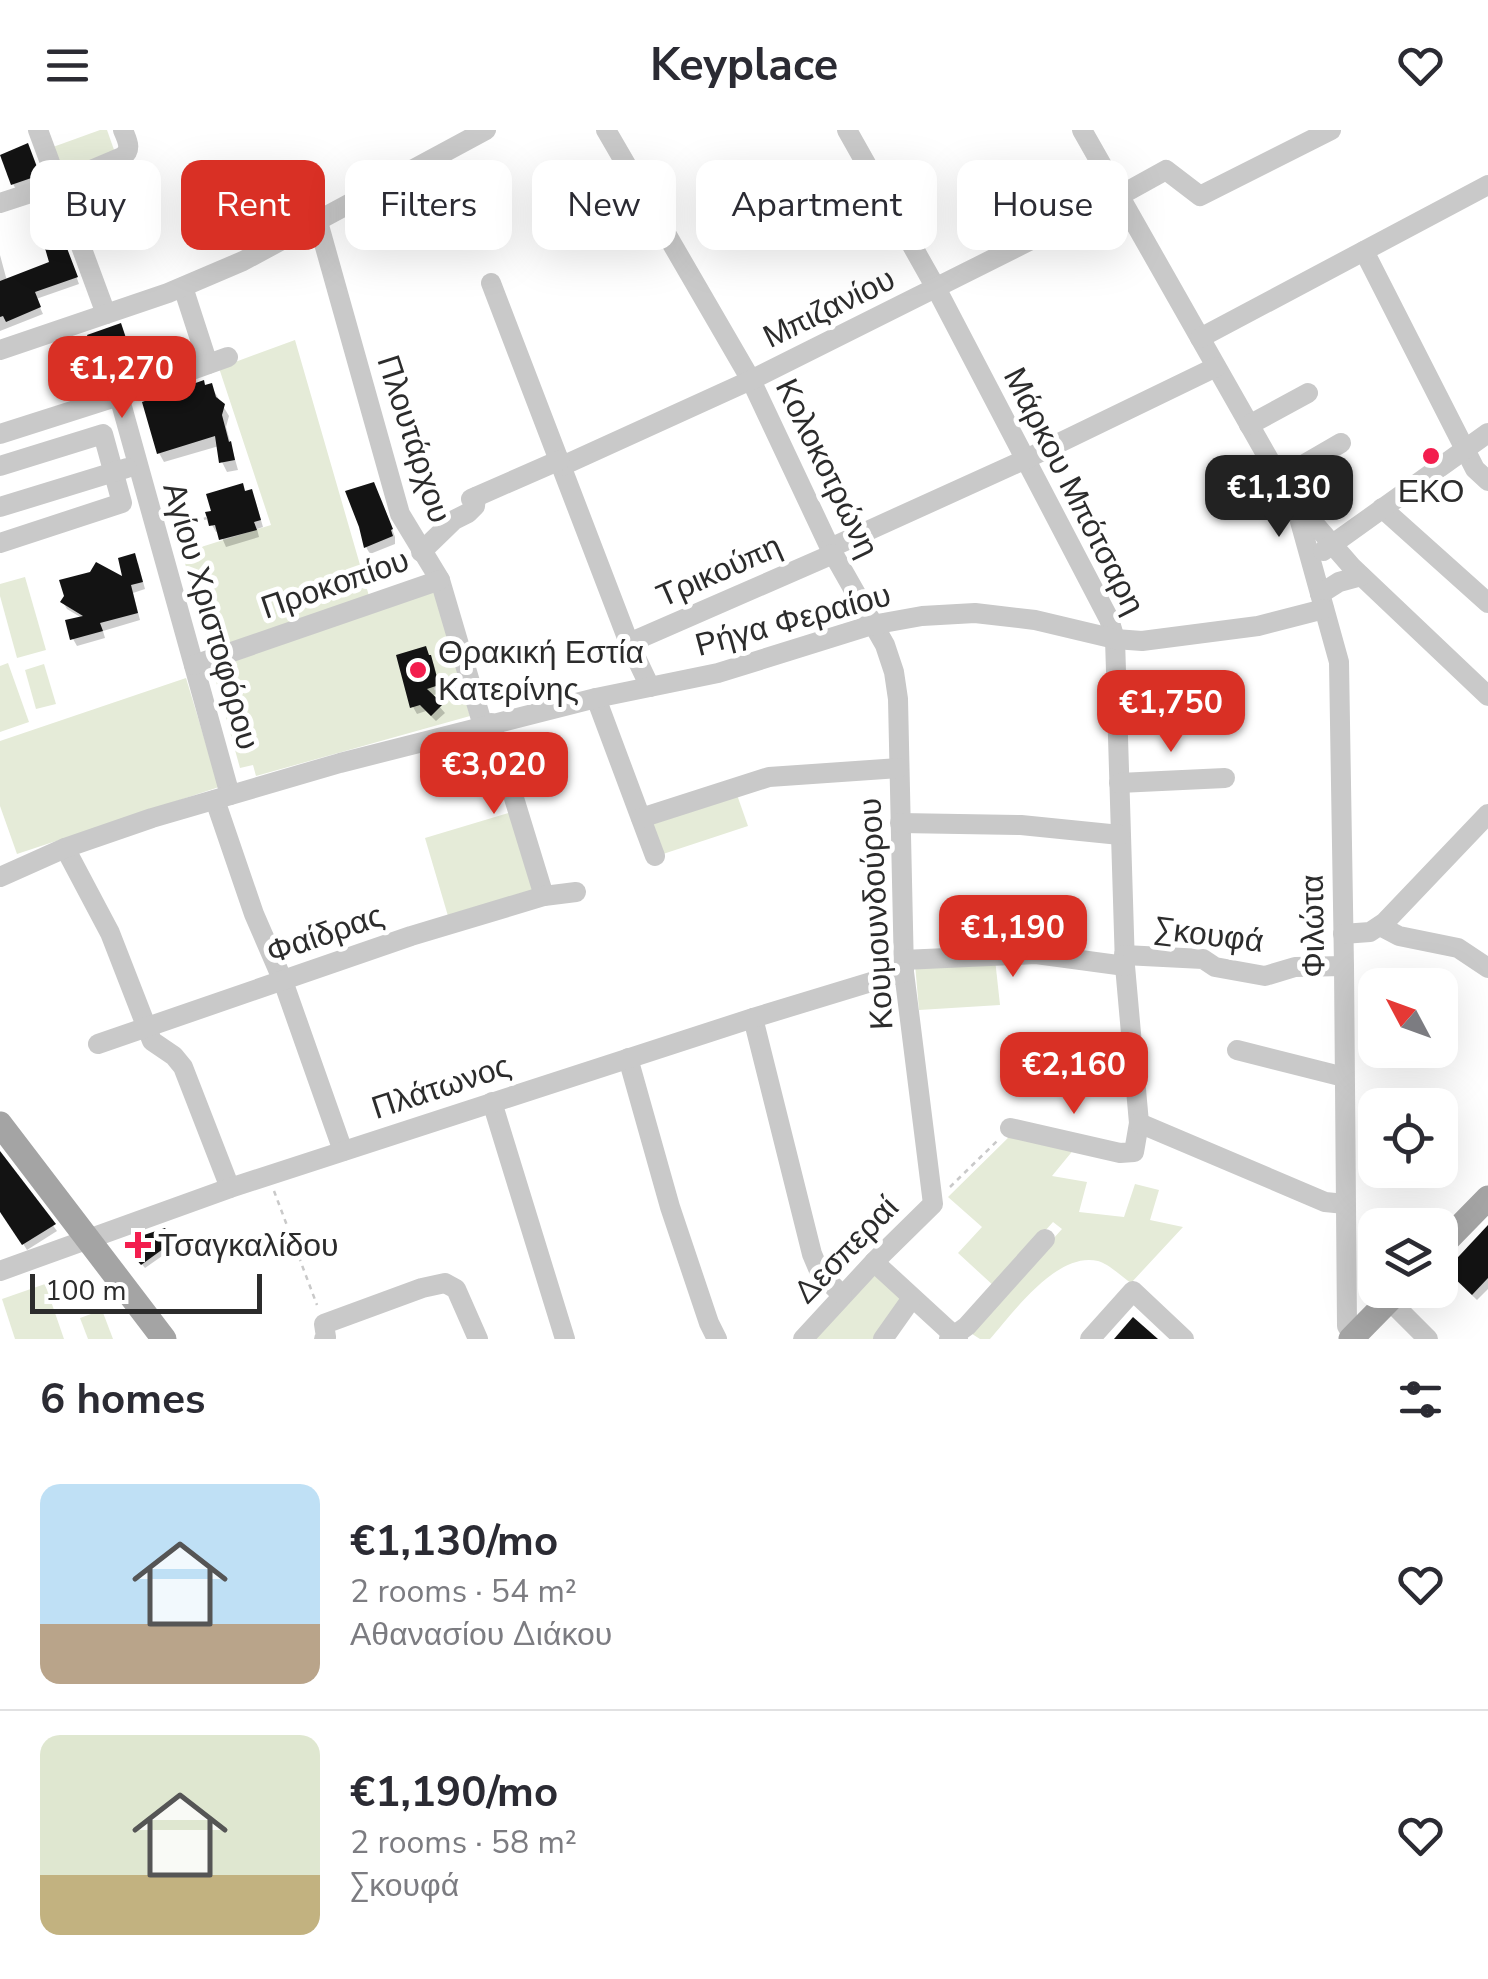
<!DOCTYPE html>
<meta charset="utf-8">
<style>
:root{--surface:#fff;--page:#f2f2f3;--text:#2b2b33;--muted:#7c7c81;--line:#e1e1e2;--accent:#d93025}
body{margin:0;font-family:"Nunito Sans",sans-serif;background:var(--page);color:var(--text);height:100vh;display:flex;flex-direction:column;font-size:38px;white-space:nowrap}
*{box-sizing:border-box;margin:0}
p{font-size:32px;color:var(--muted)}
.icon{flex:none;width:55px;height:55px;fill:none;stroke:currentColor;stroke-width:2;stroke-linecap:round;stroke-linejoin:round}
.map{position:relative;height:1209px;overflow:hidden}
.drawer{display:flex;flex-direction:column;background:var(--surface);flex:1}
.drawer>*{flex:none}
.guide{position:absolute;left:30px;top:30px;width:1430px;height:90px;display:flex;gap:20px}
.needle{width:65px;rotate:311deg}
.fabs{position:absolute;left:1358px;top:838px;display:grid;gap:20px}
.fabs a{display:grid;place-items:center;width:100px;height:100px;border-radius:20px;background:var(--surface);box-shadow:0 10px 40px #0002;font-size:50px}
.scale{position:absolute;left:30px;bottom:25px;width:232px;box-sizing:border-box;padding-left:10px;border:5px solid #2c2c2c;border-top:0;font-size:28px;line-height:35px;white-space:nowrap;color:#2c2c2c;-webkit-text-stroke:8px #fff;paint-order:stroke}
.price{position:absolute;translate:-50% -85px;padding:0 22px;border-radius:20px;background:var(--accent);color:#fff;font-size:32px;line-height:65px;filter:drop-shadow(0 2px 5px #0008)}
.price::after{content:'';position:absolute;left:50%;top:60px;width:30px;height:22px;margin-left:-15px;background:inherit;clip-path:polygon(0 0,100% 0,50% 100%)}
.price.active{background:#222;color:#fff}
ul{padding:0;list-style:none}
li{display:flex;align-items:center;gap:30px;height:250px;padding:0 40px}
li+li{border-top:2px solid var(--line)}
li span{display:grid;place-items:center;flex:none;width:280px;height:200px;border-radius:20px;color:#555}
li>.icon{margin-inline-start:auto}
span .icon{width:120px;height:120px;fill:#fffc;stroke-width:1}
li b{font-size:42px}
h2{display:flex;justify-content:space-between;align-items:center;height:120px;padding:0 40px;font-size:42px}
.pill{padding:0 35px;border-radius:20px;background:var(--surface);box-shadow:0 10px 40px #0002;font-size:35px;line-height:90px}
.pill.active{background:var(--accent);color:#fff}
header{display:flex;justify-content:space-between;align-items:center;height:130px;padding:0 40px;background:var(--surface);font-size:45px;font-weight:700}
.map>svg:first-child{display:block}
</style>
<header><svg class="icon" aria-label="menu" viewBox="0 0 24 24"><path d="M4 6h16M4 12h16M4 18h16"/></svg>Keyplace<svg class="icon" aria-label="heart" viewBox="0 0 24 24"><path d="M12 20l-8-8c-3-5 5-10 8-4 3-6 11-1 8 4z"/></svg></header>
<div class="map">
<svg width="1488" height="1209" viewBox="0 0 1488 1209">
<rect width="100%" height="100%" fill="#fff"/>
<g fill="#e5ebd8">
<polygon points="100,0 107,0 119,34 66,53 53,17"/>
<polygon points="295,210 369,466 210,520 182,423 271,395 219,238"/>
<polygon points="25,447 46,520 17,528 0,466 0,454"/>
<polygon points="435,460 470,586 256,646 253,635 240,638 212,537"/>
<polygon points="8,533 29,592 0,602 0,536"/>
<polygon points="44,534 56,574 36,579 25,540"/>
<polygon points="186,548 219,657 17,724 0,676 0,611"/>
<polygon points="736,662 748,696 657,726 645,692"/>
<polygon points="512,682 534,760 448,786 425,708"/>
<polygon points="995,829 1000,875 919,880 915,834"/>
<path d="M 1011,1005 L 1075,1018 L 1052,1046 L 1087,1052 L 1079,1082 L 1124,1087 L 1135,1054 L 1159,1060 L 1150,1090 L 1183,1097 L 1131,1153 C 1122,1147 1109,1134 1098,1131 C 1057,1121 1013,1183 990,1209 L 980,1209 L 969,1202 L 1062,1099 L 1053,1092 L 995,1157 L 958,1123 L 982,1097 L 948,1067 Z"/>
<polygon points="876,1140 907,1167 879,1209 815,1209"/>
<polygon points="45,1154 64,1209 15,1209 2,1169"/>
<polygon points="102,1180 113,1209 88,1209 80,1188"/>
</g>
<g fill="#0003">
<polygon points="31,23 42,53 17,61 13,54"/>
<polygon points="55,88 79,154 36,169 43,184 0,201 0,125 7,151 52,133"/>
<polygon points="124,204 133,231 104,241 100,234"/>
<polygon points="211,256 229,286 226,297 238,340 227,342 222,332 219,316 164,332 159,323 205,257"/>
<polygon points="373,355 382,371 395,407 395,414 370,424 366,417"/>
<polygon points="246,364 255,369 263,397 257,399 259,407 226,417 219,401 216,402 212,395"/>
<polygon points="138,433 145,459 133,463 140,490 103,501 105,508 77,516 73,509 82,488 67,479 63,472 126,451"/>
<polygon points="425,519 434,535 441,563 430,566 445,583 436,591 426,581 417,584 413,577"/>
<polygon points="0,1025 57,1101 27,1120 0,1077"/>
<polygon points="164,1101 175,1117 145,1138 141,1133"/>
<polygon points="1488,1106 1488,1159 1477,1170 1453,1147 1449,1140"/>
</g>
<g fill="#131313">
<polygon points="28,13 40,45 11,55 0,25"/>
<polygon points="52,79 78,147 35,162 41,177 6,192 3,186 0,187 0,151 49,132 35,84"/>
<polygon points="121,193 131,223 98,235 87,205"/>
<polygon points="204,250 205,255 212,253 216,267 225,274 222,285 229,312 231,311 235,330 219,333 215,306 157,324 142,272"/>
<polygon points="374,352 393,399 391,400 393,406 364,418 359,397 345,361"/>
<polygon points="243,353 245,361 252,359 261,390 254,392 257,400 219,410 215,395 209,396 207,388 205,382 211,381 206,364"/>
<polygon points="135,423 143,452 131,455 138,483 100,493 103,501 70,510 65,490 83,486 60,472 64,466 59,450 90,442 96,432 122,446 118,428"/>
<polygon points="426,516 429,525 431,525 439,555 427,559 443,574 431,586 420,575 410,578 396,525"/>
<polygon points="0,1021 56,1094 22,1115 0,1082"/>
<polygon points="1488,1095 1488,1148 1472,1165 1446,1140"/>
<polygon points="165,1098 174,1111 141,1135 136,1129 133,1112 138,1107"/>
<polygon points="1133,1187 1158,1209 1114,1209"/>
</g>
<g fill="none" stroke-linecap="round" stroke-linejoin="round">
<g stroke="#c9c9c9" stroke-width="2.5" stroke-dasharray="5 5" stroke-linecap="butt">
<polyline points="175,397 207,388"/>
<polyline points="434,559 452,554"/>
<polyline points="950,1057 998,1010"/>
<polyline points="274,1061 317,1175"/>
</g>
<g stroke="#c9c9c9" stroke-width="20">
<polyline points="38,0 106,184"/>
<polyline points="606,0 751,250 830,418 885,515 894,542 898,569 904,842 933,1074 874,1132 803,1209"/>
<polyline points="847,0 936,158 1109,489 1115,509 1125,836 1139,993 1134,1022 1120,1023 1010,998"/>
<polyline points="1082,0 1296,377 1339,532 1344,836 1347,1196 1354,1206"/>
<path d="M 0,73 L 58,54 L 122,27 C 133,20 127,10 123,0"/>
<polyline points="318,92 400,384 440,450 483,596"/>
<polyline points="1364,121 1475,339 1488,351"/>
<polyline points="491,153 629,513 650,557"/>
<polyline points="183,157 208,234"/>
<polyline points="1200,208 1488,55"/>
<polyline points="0,220 168,163 243,131 486,0"/>
<polyline points="119,266 230,665"/>
<polyline points="1249,295 1308,263"/>
<polyline points="0,304 119,266 228,227"/>
<polyline points="0,336 103,304 122,373 0,413"/>
<polyline points="562,336 751,250 1119,66 1166,40 1200,66 1331,0"/>
<polyline points="1279,349 1341,313"/>
<polyline points="471,369 560,330"/>
<polyline points="0,377 127,338"/>
<polyline points="1382,378 1488,473"/>
<polyline points="1312,391 1352,437 1488,566"/>
<polyline points="830,418 1026,329 1216,237"/>
<polyline points="1323,421 1488,303"/>
<polyline points="421,422 454,390 468,383 475,376 476,367"/>
<polyline points="1320,464 1339,452 1361,446"/>
<polyline points="629,513 833,424"/>
<polyline points="194,535 440,450"/>
<polyline points="596,568 655,726"/>
<polyline points="491,593 544,766"/>
<polyline points="1119,653 1225,648"/>
<polyline points="215,670 254,784 283,851 343,1021"/>
<polyline points="641,688 769,647 899,638"/>
<polyline points="900,693 1021,695 1120,705"/>
<polyline points="65,718 110,803 152,911 174,926 183,937 230,1058"/>
<polyline points="0,747 65,718 152,688 340,633 596,568 718,543 872,495 922,486 975,483 1035,490 1115,509 1142,511 1258,496 1324,479"/>
<polyline points="1380,796 1399,806 1458,818 1488,838"/>
<polyline points="1343,804 1370,802 1385,792 1488,684"/>
<polyline points="1124,825 1203,829 1215,837 1265,846 1295,837 1344,836"/>
<polyline points="903,830 1036,824 1125,836"/>
<polyline points="753,888 812,1124 820,1143 842,1165"/>
<polyline points="98,914 411,806 544,766 576,762"/>
<polyline points="1237,920 1344,947"/>
<polyline points="628,928 670,1077 709,1193 717,1209"/>
<polyline points="492,972 565,1209"/>
<polyline points="1139,993 1325,1072 1345,1074"/>
<polyline points="874,1132 958,1209"/>
<polyline points="0,1141 230,1058 753,888 904,842"/>
<polyline points="1389,1170 1428,1209"/>
<polyline points="324,1209 326,1207 324,1194 422,1158 445,1153 456,1159 478,1209"/>
<polyline points="883,1209 912,1168"/>
<polyline points="949,1209 967,1196 1045,1109"/>
<polyline points="1090,1209 1133,1161 1184,1209"/>
</g>
<g stroke="#a4a4a4" stroke-width="25">
<polyline points="0,994 164,1209"/>
<polyline points="1440,1117 1488,1068"/>
<polyline points="1351,1209 1399,1160"/>
</g>
</g>
<g fill="#f31e4e" stroke="#fff" stroke-width="4">
<circle cx="1431" cy="326" r="10"/>
<circle cx="418" cy="540" r="10"/>
<path d="M133 1100h10v10h10v10h-10v10h-10v-10h-10v-10h10z"/>
</g>
<g text-anchor="middle" dominant-baseline="central" stroke-width="10" stroke-linejoin="round" paint-order="stroke">
<g font-size="32" fill="#2c2c2c" stroke="#fff">
<text transform="translate(829 178) rotate(-26)">Μπιζανίου</text>
<text transform="translate(414 309) rotate(72)">Πλουτάρχου</text>
<text transform="translate(827 338) rotate(64)">Κολοκοτρώνη</text>
<text transform="translate(1074 361) rotate(63)">Μάρκου Μπότσαρη</text>
<text transform="translate(719 441) rotate(-24)">Τρικούπη</text>
<text transform="translate(335 454) rotate(-19)">Προκοπίου</text>
<text transform="translate(211 486) rotate(74)">Αγίου Χριστοφόρου</text>
<text transform="translate(793 490) rotate(-15)">Ρήγα Φεραίου</text>
<text transform="translate(876 784) rotate(-93)">Κουμουνδούρου</text>
<text transform="translate(1313 796) rotate(-91)">Φιλώτα</text>
<text transform="translate(325 804) rotate(-19)">Φαίδρας</text>
<text transform="translate(1209 805) rotate(7)">Σκουφά</text>
<text transform="translate(441 957) rotate(-18)">Πλάτωνος</text>
<text transform="translate(846 1120) rotate(-46)">Δεσπεραί</text>
</g>
<g font-size="32" fill="#2c2c2c" stroke="#fff" text-anchor="start">
<text x="1431" y="361" text-anchor="middle">ΕΚΟ</text>
<text x="438" y="522">Θρακική Εστία<tspan x="438" dy="37">Κατερίνης</tspan></text>
<text x="158" y="1115">Τσαγκαλίδου</text>
</g>
</g>
</svg>
<div class="fabs">
<a><svg class="needle" viewBox="-14 -14 28 28"><path d="M0-13l5 13h-10z" fill="#e53935"/><path d="M0 13l5-13h-10z" fill="#7c7c81"/></svg></a>
<a><svg class="icon" aria-label="locate" viewBox="0 0 24 24"><circle cx="12" cy="12" r="6"/><path d="M12 2v4M12 18v4M2 12h4M18 12h4"/></svg></a>
<a><svg class="icon" aria-label="layers" viewBox="0 0 24 24"><path d="M12 4l9 5-9 5-9-5zM3 14l9 5 9-5"/></svg></a>
</div>
<div class="scale">100 m</div>
<b class="price" style="left:122px;top:291px">€1,270</b>
<b class="price active" style="left:1279px;top:410px">€1,130</b>
<b class="price" style="left:1171px;top:625px">€1,750</b>
<b class="price" style="left:494px;top:687px">€3,020</b>
<b class="price" style="left:1013px;top:850px">€1,190</b>
<b class="price" style="left:1074px;top:987px">€2,160</b>
<div class="guide">
<a class="pill">Buy</a>
<a class="pill active">Rent</a>
<a class="pill">Filters</a>
<a class="pill">New</a>
<a class="pill">Apartment</a>
<a class="pill">House</a>
</div>
</div>
<section class="drawer">
<h2>6 homes<svg class="icon" aria-label="filters" viewBox="0 0 24 24"><path d="M4 7h16M4 17h16"/><circle cx="9" cy="7" r="2"/><circle cx="15" cy="17" r="2"/></svg></h2>
<ul>
<li><span style="background:linear-gradient(#bfe0f5 70%,#b9a48a 0)"><svg class="icon" aria-label="home" viewBox="0 0 24 24"><path d="M3 11l9-7 9 7M6 9v11h12V9"/></svg></span><div><b>€1,130/mo</b><p>2 rooms · 54 m²</p><p>Αθανασίου Διάκου</p></div><svg class="icon" aria-label="heart" viewBox="0 0 24 24"><path d="M12 20l-8-8c-3-5 5-10 8-4 3-6 11-1 8 4z"/></svg></li>
<li><span style="background:linear-gradient(#dfe7d0 70%,#c2b280 0)"><svg class="icon" aria-label="home" viewBox="0 0 24 24"><path d="M3 11l9-7 9 7M6 9v11h12V9"/></svg></span><div><b>€1,190/mo</b><p>2 rooms · 58 m²</p><p>Σκουφά</p></div><svg class="icon" aria-label="heart" viewBox="0 0 24 24"><path d="M12 20l-8-8c-3-5 5-10 8-4 3-6 11-1 8 4z"/></svg></li>
</ul>
</section>
